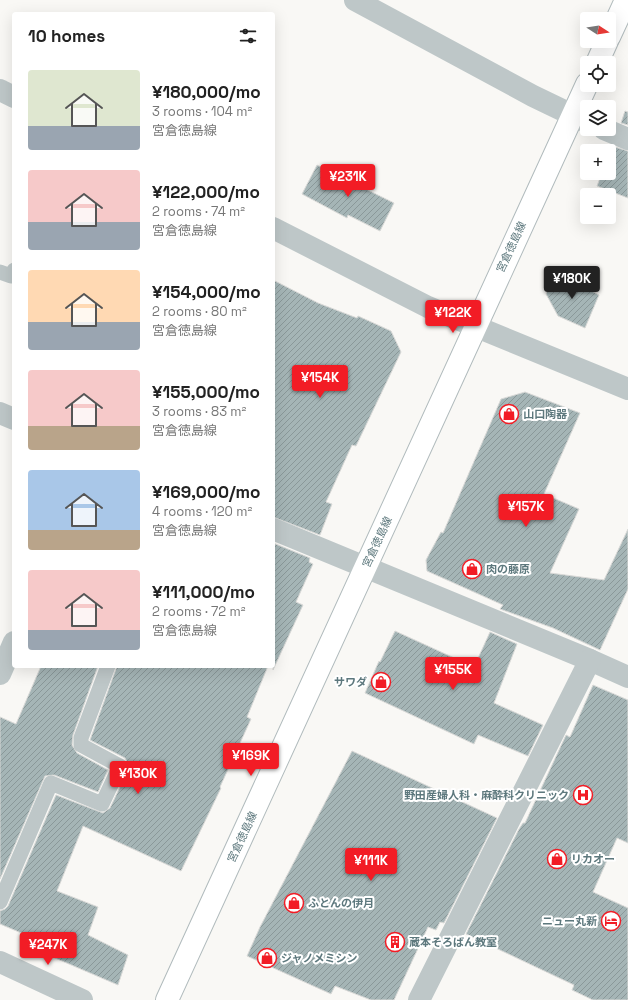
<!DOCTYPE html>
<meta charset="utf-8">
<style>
:root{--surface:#fff;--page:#f6f6f6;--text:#222;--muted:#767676;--accent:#f21c25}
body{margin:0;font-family:"Space Grotesk","Noto Sans JP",sans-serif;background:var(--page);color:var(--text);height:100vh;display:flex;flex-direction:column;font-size:15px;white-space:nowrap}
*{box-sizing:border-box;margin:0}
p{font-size:13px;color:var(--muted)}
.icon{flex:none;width:22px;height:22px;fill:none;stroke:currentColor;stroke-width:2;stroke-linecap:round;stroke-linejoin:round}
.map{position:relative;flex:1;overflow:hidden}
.drawer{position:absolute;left:12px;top:12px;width:263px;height:656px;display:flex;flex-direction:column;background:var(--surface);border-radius:4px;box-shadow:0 4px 16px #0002}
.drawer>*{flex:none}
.needle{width:26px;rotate:102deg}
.tools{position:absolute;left:580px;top:12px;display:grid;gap:8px}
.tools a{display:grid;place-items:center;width:36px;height:36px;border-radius:4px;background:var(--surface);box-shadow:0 4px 16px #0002;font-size:20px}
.price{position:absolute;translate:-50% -34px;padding:0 9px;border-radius:4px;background:var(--accent);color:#fff;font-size:13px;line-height:26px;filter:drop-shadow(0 1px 2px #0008)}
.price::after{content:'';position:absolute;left:50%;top:24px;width:12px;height:9px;margin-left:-6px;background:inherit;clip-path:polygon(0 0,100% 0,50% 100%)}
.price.selected{background:#222;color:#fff}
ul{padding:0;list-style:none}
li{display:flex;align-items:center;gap:12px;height:100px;padding:0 16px}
li span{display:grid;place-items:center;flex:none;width:112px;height:80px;border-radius:4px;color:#555}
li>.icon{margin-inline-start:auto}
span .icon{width:48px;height:48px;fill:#fffc;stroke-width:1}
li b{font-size:17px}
h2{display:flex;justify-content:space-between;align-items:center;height:48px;padding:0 16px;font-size:17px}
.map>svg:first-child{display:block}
</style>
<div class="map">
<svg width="628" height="1000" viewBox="0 0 628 1000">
<defs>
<pattern id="building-hatch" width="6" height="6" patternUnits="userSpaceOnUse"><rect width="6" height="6" fill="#a5b5b6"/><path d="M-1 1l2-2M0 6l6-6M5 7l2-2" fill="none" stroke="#8a9899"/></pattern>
</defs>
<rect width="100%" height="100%" fill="#f9f8f5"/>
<g fill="url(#building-hatch)" stroke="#dadad8">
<polygon points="625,111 628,112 628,125 621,123"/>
<polygon points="612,146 628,151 628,198 597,186 602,173 609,173 609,155"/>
<polygon points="317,165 394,203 380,231 348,215 347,218 302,194"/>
<polygon points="557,272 599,295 585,328 558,316 546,294"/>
<polygon points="273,280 318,303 357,318 358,316 391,331 401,352 356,446 352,445 326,502 332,504 320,535 273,517"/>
<polygon points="525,392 580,413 544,494 579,509 550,573 604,580 628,529 628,589 600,650 553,628 500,609 503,605 427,571 426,560 441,532 443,533 501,399"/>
<polygon points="273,543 310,558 309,562 313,564 296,602 303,605 273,670"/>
<polygon points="395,631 474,667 490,632 517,644 494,703 543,725 528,756 478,735 474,744 365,693 379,661 380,662"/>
<polygon points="41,666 98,666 73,735 72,745 77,753 108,770 98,792 54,775 45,776 0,879 0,717 16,724"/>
<polygon points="117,666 268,666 247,717 251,719 220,787 221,788 181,871 83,826 57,891 98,907 88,935 128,955 118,985 41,952 45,943 0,924 0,911 5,909 8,906 56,795 103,813 110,808 128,770 129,765 125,758 90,740"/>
<polygon points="593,685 628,700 628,843 617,838 593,892 628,908 628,1000 593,1000 572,990 574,985 466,934 519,829 523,823 525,823 566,735 570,737"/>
<polygon points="352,751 497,818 444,923 440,922 436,930 428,927 394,1000 371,1000 335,986 331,994 247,956 260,927"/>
</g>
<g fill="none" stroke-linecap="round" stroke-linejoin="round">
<defs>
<g id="secondary">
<polyline points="609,37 626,0"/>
<polyline points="597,63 607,41"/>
<polyline points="167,1000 587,84"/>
</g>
</defs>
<use href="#secondary" stroke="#b1bbbd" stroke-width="24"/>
<g stroke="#bec7c8" stroke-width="15">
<polyline points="0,272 11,276 14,270"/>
<polyline points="0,902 51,783 102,804 120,766 81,745 81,738 108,666"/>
</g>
<g stroke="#bec7c8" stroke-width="22">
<polyline points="355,0 533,96 587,122"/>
<polyline points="604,129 628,139"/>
<polyline points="0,413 14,419"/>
<polyline points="273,529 590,660 628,677"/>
<polyline points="0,674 14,642"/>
<polyline points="0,962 82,1000"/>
<polyline points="419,1000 590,660"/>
</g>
<g stroke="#bec7c8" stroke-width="22">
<polyline points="0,90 14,97"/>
<polyline points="273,228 428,307 628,389"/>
</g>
<use href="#secondary" stroke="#fff" stroke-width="22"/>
</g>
<defs>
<symbol id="shop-ring" viewBox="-11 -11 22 22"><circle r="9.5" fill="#fff" stroke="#f21c25" stroke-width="1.5"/><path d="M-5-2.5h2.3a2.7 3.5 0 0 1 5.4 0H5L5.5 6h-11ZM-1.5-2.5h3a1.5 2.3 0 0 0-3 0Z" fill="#f21c25"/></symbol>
<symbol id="hospital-ring" viewBox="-11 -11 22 22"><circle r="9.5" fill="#fff" stroke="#f21c25" stroke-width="1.5"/><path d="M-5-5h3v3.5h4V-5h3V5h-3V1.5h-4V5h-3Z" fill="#f21c25"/></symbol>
<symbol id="hotel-ring" viewBox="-11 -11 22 22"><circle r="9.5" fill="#fff" stroke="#f21c25" stroke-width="1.5"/><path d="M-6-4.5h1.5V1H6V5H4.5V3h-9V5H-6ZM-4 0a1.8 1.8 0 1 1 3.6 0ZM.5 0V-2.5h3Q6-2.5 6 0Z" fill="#f21c25"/></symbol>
<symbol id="building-ring" viewBox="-11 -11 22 22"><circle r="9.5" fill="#fff" stroke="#f21c25" stroke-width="1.5"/><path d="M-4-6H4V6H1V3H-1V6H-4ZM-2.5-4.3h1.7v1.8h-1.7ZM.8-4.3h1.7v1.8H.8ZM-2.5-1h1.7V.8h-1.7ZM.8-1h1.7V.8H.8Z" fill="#f21c25"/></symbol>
</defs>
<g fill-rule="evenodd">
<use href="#shop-ring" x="498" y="403" width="22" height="22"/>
<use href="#shop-ring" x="461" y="558" width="22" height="22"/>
<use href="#shop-ring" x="370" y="671" width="22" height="22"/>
<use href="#hospital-ring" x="572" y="784" width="22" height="22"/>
<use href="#shop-ring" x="546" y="848" width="22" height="22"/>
<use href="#shop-ring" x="283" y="892" width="22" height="22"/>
<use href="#hotel-ring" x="600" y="910" width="22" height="22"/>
<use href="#building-ring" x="384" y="931" width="22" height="22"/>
<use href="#shop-ring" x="256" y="947" width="22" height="22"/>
</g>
<g text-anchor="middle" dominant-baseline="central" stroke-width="4" stroke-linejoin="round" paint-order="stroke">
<g font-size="11" fill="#5d787d" stroke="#fff">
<text transform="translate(511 247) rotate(-65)">宮倉徳島線</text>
<text transform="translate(377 542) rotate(-65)">宮倉徳島線</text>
<text transform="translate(242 837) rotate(-65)">宮倉徳島線</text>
</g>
<g font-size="11" font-weight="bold" fill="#5d787d" stroke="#fff" text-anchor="start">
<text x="523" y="414">山口陶器</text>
<text x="486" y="569">肉の藤原</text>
<text x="367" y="682" text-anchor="end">サワダ</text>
<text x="569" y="795" text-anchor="end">野田産婦人科・麻酔科クリニック</text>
<text x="571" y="859">リカオー</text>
<text x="308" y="903">ふとんの伊月</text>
<text x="597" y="921" text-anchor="end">ニュー丸新</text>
<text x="409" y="942">蔵本そろばん教室</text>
<text x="281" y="958">ジャノメミシン</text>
</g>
</g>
</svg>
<div class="tools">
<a><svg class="needle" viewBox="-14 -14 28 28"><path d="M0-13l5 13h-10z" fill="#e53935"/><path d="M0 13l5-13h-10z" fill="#767676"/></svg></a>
<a><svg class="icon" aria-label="locate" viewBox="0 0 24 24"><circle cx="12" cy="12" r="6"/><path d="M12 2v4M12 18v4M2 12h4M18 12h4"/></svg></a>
<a><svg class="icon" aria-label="layers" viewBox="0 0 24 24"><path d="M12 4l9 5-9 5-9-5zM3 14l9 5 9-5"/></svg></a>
<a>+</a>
<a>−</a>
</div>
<b class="price" style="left:348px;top:198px">¥231K</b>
<b class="price selected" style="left:572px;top:300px">¥180K</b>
<b class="price" style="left:453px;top:334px">¥122K</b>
<b class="price" style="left:320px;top:399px">¥154K</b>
<b class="price" style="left:526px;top:528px">¥157K</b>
<b class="price" style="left:453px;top:691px">¥155K</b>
<b class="price" style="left:251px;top:777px">¥169K</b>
<b class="price" style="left:138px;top:795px">¥130K</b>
<b class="price" style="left:371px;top:882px">¥111K</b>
<b class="price" style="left:48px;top:966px">¥247K</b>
<section class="drawer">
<h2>10 homes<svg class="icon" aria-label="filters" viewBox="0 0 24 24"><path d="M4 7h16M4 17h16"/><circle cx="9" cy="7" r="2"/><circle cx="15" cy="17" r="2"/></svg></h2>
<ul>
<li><span style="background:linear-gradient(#dfe7d0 70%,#9aa5b1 0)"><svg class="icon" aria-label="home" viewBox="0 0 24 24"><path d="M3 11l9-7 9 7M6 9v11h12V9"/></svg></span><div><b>¥180,000/mo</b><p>3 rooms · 104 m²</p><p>宮倉徳島線</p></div></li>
<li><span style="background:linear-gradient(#f6c9c9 65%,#9aa5b1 0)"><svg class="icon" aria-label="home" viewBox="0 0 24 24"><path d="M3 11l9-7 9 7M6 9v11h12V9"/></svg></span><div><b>¥122,000/mo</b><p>2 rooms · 74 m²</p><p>宮倉徳島線</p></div></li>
<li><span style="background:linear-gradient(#ffd9b3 65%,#9aa5b1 0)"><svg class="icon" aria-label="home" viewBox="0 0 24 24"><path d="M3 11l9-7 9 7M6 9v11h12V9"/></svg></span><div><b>¥154,000/mo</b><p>2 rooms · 80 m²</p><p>宮倉徳島線</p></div></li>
<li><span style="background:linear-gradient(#f6c9c9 70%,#b9a48a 0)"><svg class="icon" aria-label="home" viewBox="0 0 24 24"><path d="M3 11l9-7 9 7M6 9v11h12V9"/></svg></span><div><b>¥155,000/mo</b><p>3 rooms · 83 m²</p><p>宮倉徳島線</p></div></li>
<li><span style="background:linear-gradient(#a9c7e8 75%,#b9a48a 0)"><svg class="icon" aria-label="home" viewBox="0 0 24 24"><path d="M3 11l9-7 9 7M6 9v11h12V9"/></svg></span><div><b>¥169,000/mo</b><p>4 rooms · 120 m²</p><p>宮倉徳島線</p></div></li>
<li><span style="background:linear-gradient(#f6c9c9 75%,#9aa5b1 0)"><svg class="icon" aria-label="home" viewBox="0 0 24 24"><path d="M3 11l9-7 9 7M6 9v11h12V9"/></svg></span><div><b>¥111,000/mo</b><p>2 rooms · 72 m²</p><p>宮倉徳島線</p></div></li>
</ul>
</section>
</div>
